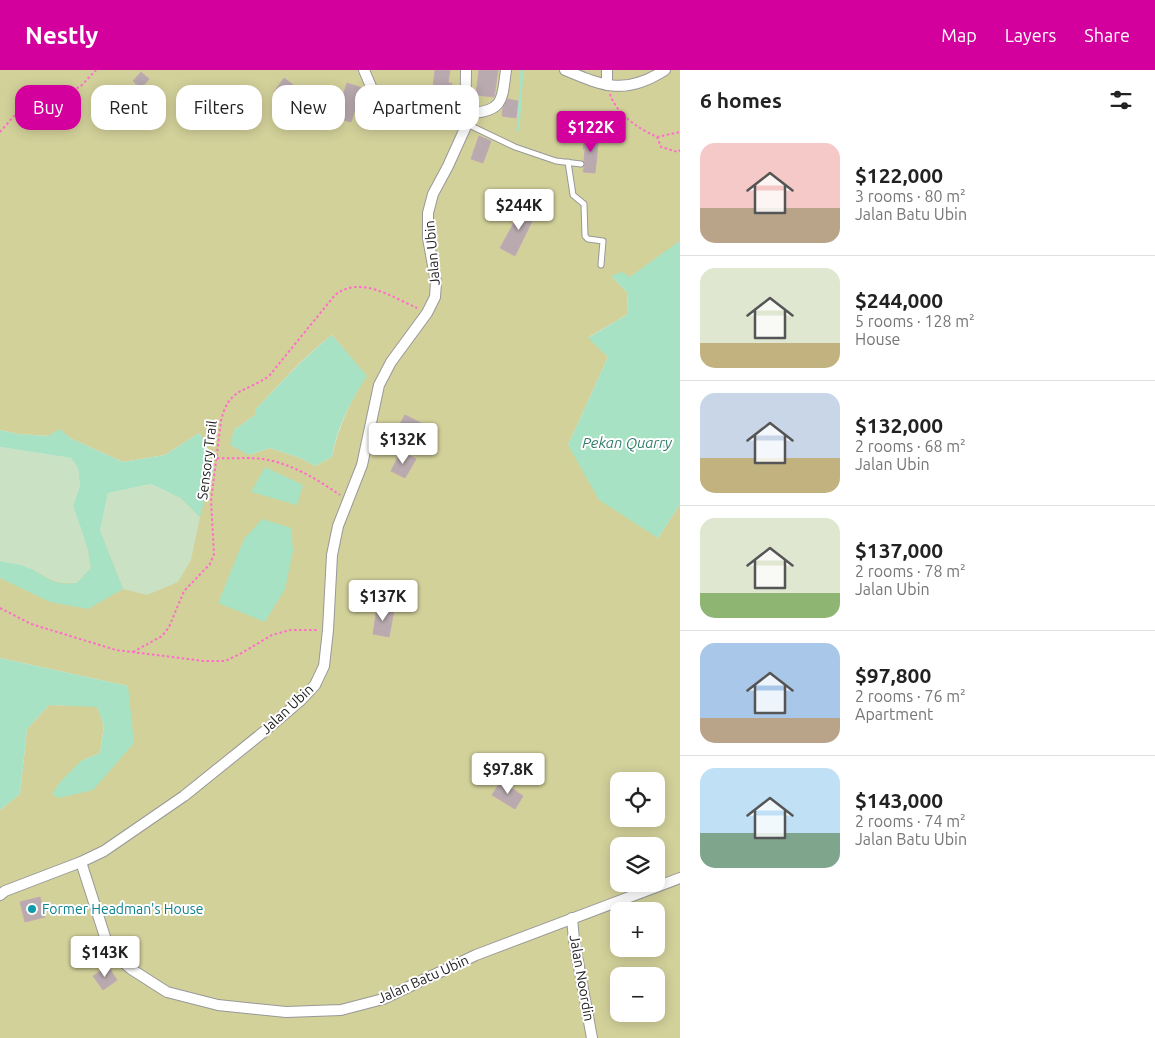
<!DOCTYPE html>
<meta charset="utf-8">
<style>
:root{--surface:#fff;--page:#f6f6f6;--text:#222;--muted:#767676;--line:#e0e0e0;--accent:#d3009d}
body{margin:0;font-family:Ubuntu,sans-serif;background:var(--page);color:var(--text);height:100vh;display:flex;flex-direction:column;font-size:19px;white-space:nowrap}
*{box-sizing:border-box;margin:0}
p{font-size:16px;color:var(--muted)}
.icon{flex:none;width:28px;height:28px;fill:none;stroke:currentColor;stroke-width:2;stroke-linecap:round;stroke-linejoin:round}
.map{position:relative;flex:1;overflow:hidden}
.side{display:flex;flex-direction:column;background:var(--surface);width:475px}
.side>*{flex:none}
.guide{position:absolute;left:15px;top:15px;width:475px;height:45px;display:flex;gap:10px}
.fabs{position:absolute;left:610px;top:702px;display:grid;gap:10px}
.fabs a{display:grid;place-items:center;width:55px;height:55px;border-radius:10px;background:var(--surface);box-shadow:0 2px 12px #0003;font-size:25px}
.price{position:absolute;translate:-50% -42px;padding:0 11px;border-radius:5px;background:#fff;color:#222;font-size:16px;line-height:32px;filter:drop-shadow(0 1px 2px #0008)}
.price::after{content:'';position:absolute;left:50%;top:30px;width:15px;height:11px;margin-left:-8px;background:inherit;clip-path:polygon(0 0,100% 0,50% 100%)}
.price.on{background:var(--accent);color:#fff}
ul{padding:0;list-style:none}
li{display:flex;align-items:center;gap:15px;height:125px;padding:0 20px}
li+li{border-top:1px solid var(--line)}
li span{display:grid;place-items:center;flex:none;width:140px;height:100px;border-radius:15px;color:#555}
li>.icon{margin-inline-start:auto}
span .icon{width:60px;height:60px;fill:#fffc;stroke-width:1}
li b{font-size:21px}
h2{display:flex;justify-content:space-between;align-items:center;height:60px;padding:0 20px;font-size:21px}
.tag{padding:0 18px;border-radius:15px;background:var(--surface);box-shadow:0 2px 12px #0003;font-size:18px;line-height:45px}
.tag.on{background:var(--accent);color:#fff}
header{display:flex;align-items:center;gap:30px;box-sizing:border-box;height:70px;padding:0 25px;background:var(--accent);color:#fff}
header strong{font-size:24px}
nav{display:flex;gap:28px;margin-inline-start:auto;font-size:18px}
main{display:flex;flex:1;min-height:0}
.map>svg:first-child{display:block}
</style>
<header>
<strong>Nestly</strong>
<nav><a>Map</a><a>Layers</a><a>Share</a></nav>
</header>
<main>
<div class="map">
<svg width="680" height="968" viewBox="0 0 680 968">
<rect width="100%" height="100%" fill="#f2e8e9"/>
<path fill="#d3d19a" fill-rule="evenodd" d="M 0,0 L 680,0 L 680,172 L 630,207 L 612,207 L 627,222 L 628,244 L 589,267 L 608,287 L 568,375 L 658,468 L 680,434 L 680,968 L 0,968 L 0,740 L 20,724 L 27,659 L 49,635 L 97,636 L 104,656 L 100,683 L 81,691 L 93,720 L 128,616 L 0,588 L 0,508 L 7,511 L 213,400 L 207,385 L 207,373 L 199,363 L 165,385 L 123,392 L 70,368 L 60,360 L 49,366 L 18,364 L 0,360 ZM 332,265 L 366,306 C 350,332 338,357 332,387 L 315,396 L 300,388 L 270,378 L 249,385 L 234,360 L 255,345 L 255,340 C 280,314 303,287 332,265 ZM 619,711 L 656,711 L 656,749 L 619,749 ZM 619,776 L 656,776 L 656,814 L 619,814 ZM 619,841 L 656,841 L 656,879 L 619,879 ZM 619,906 L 656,906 L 656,944 L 619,944 Z"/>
<g fill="#cae1c4">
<path d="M 0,377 L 71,388 L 78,398 L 80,416 L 73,436 L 88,479 L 91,498 L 77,513 C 49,516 46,504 24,496 C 17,493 8,493 0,491 Z"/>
<polygon points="151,414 181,428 200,447 191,490 178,512 147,525 123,519 100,461 108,423"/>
</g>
<g fill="#a6e2c3">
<polygon points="678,172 680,172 680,434 658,468 599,430 568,375 608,287 588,268 628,244 627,222 611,206 622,202 630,207"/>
<path d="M 332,265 L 367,306 C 350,332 337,357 332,387 L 315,396 L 300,388 L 270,378 L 249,385 L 230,375 L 234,360 L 255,345 L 255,340 C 280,314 304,287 332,265 Z"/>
<path d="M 60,359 L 70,368 L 123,392 L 165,385 L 199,363 L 207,373 L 207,385 L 213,400 L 200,447 L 181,428 L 151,414 L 108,423 L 100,461 L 123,519 L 88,539 L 50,532 L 0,508 L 0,491 C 8,493 17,493 24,496 C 46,504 49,517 77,513 L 91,498 L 88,479 L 73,436 L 80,416 L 78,398 L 71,388 L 0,377 L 0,360 L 18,364 L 48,366 Z"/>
<polygon points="265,397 303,415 297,435 251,422"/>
<polygon points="262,449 291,458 293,481 285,519 265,552 218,533 244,469"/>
<polygon points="0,588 128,616 134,673 93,720 59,728 52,724 61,711 81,691 100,683 104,656 97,637 49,635 27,659 20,724 0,740"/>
</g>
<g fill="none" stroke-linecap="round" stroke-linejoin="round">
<polyline stroke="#a6e2c3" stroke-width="3" points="518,60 522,0"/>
</g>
<g fill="#b8aaae" stroke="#c5a9b2">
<polygon points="435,0 450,0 448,13 452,13 449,36 431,34"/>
<polygon points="479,0 498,0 494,27 476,25"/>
<polygon points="141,2 149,9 141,18 133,11"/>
<polygon points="284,8 304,23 294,37 274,22"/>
<polygon points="347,13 362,18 351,52 336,48"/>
<polygon points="508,29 518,31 516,48 502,46 503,38"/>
<polygon points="324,30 337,42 324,55 312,43"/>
<polygon points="585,65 599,66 595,103 583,102 585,94 584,91 585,79 583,79"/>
<polygon points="479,66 491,71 483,93 471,89"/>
<polygon points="524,135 537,141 515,186 500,178"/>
<polygon points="405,345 423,354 414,371 396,361"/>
<polygon points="401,381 416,389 405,408 391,401"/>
<polygon points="377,537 394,540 389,567 373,564"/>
<polygon points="501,711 523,726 515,739 492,725"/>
<polygon points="40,827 45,847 25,852 20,832"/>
<polygon points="108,896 117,910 103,920 93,906"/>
</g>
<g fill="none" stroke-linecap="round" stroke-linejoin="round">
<defs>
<g id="lane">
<polyline points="467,54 515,77 556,91 581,94"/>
<polyline points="568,92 573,125 584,134 585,166 588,169 603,171 601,195"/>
</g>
<g id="street">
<polyline points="364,0 372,19 381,30 467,54"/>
<path d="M 466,0 C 466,15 464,30 472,43"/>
<path d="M 565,0 C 605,17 626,25 665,0"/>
<polyline points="607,0 607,15"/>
<path d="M 472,43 C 505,41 502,27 506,0"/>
<polyline points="81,792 106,870 118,888 131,899 167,922 218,935 286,942 341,940 383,929 476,885 680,808"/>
<polyline points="0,825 5,821 81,792 104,781 184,726 266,660 300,631 315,615 324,596 328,560 332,485 338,456 362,395 379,315 391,292 427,243 435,227 436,212 428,168 428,143 433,124 448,96 472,43"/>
<polyline points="572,848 574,870 592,968"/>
</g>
</defs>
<use href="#lane" stroke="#989898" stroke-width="7"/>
<use href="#street" stroke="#989898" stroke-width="12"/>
<g stroke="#ff6ccb" stroke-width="2" stroke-dasharray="2.5 2.5" stroke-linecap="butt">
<path d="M 610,24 C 617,45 638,58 657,67 L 661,77 L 678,82 L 680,80"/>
<polyline points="0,62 14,46 37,32 80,17 96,0"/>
<polyline points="657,67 680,62"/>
<path d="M 217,388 C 232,389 248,387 263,389 C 290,393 317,409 340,425"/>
<polyline points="0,538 31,554 116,580 204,591 225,591 240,584 272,565 290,560 318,560"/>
<path d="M 133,582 L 162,566 L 169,557 L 184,521 L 210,494 L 214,484 L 211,431 L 221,351 C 229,317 245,323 269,306 L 335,225 C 360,205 392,227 417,238"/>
</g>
<use href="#lane" stroke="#fff" stroke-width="5"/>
<use href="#street" stroke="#fff" stroke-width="10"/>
</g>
<circle fill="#0f9aa8" stroke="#fff" stroke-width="2" cx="32" cy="839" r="5"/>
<g text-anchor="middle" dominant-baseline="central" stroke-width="4" stroke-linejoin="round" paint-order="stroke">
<g font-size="14" fill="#212121" stroke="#fff">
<text transform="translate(432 183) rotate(-95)">Jalan Ubin</text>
<text transform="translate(207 390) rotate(-83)">Sensory Trail</text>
<text transform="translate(287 639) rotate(-43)">Jalan Ubin</text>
<text transform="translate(582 908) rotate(80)">Jalan Noordin</text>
<text transform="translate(423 909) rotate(-24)">Jalan Batu Ubin</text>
</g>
<g font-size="14" fill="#0d838f" stroke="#fff" text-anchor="start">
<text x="42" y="839">Former Headman's House</text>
</g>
<g font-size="15" font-style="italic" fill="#347e6b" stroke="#fff">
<text x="627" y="372">Pekan Quarry</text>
</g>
</g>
</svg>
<div class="fabs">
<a><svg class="icon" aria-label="locate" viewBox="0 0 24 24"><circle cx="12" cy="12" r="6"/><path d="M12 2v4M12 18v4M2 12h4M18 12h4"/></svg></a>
<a><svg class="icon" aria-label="layers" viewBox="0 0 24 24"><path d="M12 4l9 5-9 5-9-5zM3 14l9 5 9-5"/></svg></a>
<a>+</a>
<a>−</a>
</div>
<b class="price on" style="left:591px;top:83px">$122K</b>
<b class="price" style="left:519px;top:161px">$244K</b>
<b class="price" style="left:403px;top:395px">$132K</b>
<b class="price" style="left:383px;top:552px">$137K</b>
<b class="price" style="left:508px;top:725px">$97.8K</b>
<b class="price" style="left:105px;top:908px">$143K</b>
<div class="guide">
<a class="tag on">Buy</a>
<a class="tag">Rent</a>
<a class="tag">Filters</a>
<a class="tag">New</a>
<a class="tag">Apartment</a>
</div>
</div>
<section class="side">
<h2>6 homes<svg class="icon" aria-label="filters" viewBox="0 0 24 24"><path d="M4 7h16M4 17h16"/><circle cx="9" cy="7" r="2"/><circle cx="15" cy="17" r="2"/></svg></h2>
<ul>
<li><span style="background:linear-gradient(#f6c9c9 65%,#b9a48a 0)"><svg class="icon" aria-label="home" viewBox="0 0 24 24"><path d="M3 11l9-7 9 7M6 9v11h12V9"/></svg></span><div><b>$122,000</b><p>3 rooms · 80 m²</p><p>Jalan Batu Ubin</p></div></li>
<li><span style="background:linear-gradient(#dfe7d0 75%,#c2b280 0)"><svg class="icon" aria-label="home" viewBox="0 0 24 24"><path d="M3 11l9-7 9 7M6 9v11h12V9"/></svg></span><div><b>$244,000</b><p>5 rooms · 128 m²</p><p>House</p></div></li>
<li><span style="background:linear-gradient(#c9d6e8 65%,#c2b280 0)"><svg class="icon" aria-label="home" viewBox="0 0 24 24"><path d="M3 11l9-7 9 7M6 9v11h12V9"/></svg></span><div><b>$132,000</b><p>2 rooms · 68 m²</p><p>Jalan Ubin</p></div></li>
<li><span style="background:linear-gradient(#dfe7d0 75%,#8fb573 0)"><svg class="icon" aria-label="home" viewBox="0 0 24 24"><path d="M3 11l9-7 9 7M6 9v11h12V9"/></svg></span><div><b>$137,000</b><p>2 rooms · 78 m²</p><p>Jalan Ubin</p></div></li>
<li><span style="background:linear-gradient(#a9c7e8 75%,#b9a48a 0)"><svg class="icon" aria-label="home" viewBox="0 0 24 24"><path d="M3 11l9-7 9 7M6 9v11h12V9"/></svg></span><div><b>$97,800</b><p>2 rooms · 76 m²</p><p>Apartment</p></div></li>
<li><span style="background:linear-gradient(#bfe0f5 65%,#7fa58c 0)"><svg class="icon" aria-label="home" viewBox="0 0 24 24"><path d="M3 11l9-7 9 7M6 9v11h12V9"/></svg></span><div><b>$143,000</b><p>2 rooms · 74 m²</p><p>Jalan Batu Ubin</p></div></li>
</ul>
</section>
</main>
